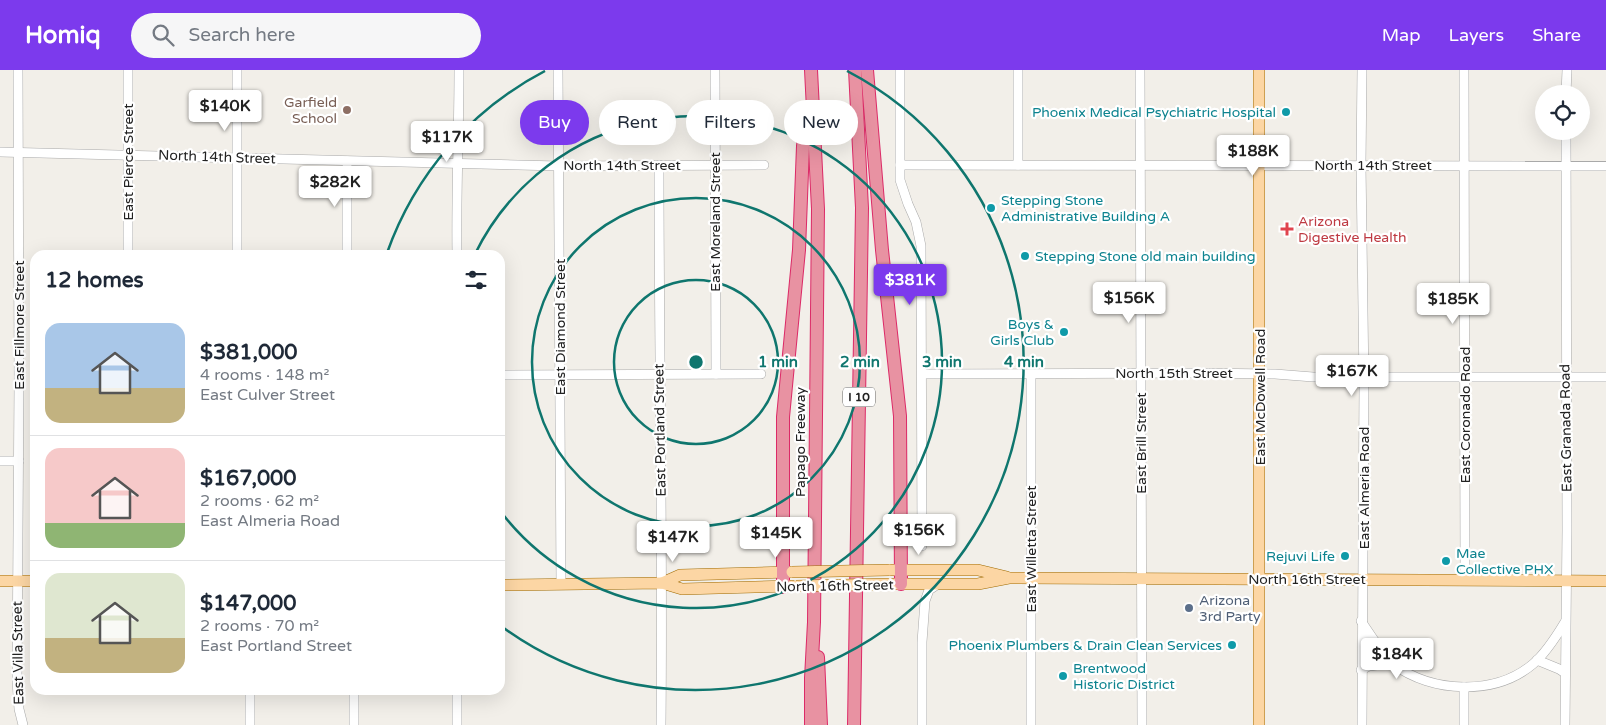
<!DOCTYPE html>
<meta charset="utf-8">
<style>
:root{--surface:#fff;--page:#f6f6f7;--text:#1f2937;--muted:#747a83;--line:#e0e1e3;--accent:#7c3aed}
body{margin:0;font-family:"Varela Round",sans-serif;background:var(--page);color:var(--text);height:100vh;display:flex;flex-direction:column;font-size:19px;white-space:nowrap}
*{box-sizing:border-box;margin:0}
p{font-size:16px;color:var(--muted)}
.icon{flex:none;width:28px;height:28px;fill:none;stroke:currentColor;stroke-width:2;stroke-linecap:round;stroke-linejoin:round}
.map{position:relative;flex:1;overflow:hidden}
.panel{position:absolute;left:30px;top:180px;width:475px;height:445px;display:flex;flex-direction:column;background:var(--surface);border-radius:15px;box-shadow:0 5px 20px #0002}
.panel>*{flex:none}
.hud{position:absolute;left:520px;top:30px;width:475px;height:45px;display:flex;gap:10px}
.tools{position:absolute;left:1535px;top:15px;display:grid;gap:10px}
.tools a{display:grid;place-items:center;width:55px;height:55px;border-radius:50%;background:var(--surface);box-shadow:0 5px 20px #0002;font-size:25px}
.price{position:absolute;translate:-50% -42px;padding:0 11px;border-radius:5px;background:#fff;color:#222;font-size:16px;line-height:32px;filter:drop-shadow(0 1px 2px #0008)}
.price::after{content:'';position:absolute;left:50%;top:30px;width:15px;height:11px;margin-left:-8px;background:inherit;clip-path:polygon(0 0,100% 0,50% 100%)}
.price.current{background:var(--accent);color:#fff}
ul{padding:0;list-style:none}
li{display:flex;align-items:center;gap:15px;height:125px;padding:0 15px}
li+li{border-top:1px solid var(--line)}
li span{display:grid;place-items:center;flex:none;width:140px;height:100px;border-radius:15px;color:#555}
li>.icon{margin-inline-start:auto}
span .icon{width:60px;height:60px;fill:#fffc;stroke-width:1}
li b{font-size:21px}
h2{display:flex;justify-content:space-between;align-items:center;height:60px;padding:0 15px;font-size:21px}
.chip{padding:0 18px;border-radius:22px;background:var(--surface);box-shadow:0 5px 20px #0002;font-size:18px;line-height:45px}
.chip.current{background:var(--accent);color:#fff}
header{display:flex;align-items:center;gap:30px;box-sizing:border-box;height:70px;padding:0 25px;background:var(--accent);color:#fff}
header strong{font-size:24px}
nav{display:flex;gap:28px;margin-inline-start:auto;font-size:18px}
.search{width:350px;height:45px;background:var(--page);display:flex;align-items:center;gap:12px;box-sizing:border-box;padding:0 18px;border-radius:28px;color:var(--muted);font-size:19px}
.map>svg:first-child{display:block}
</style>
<header>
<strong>Homiq</strong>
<div class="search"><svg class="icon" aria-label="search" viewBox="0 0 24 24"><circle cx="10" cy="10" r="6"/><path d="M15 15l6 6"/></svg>Search here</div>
<nav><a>Map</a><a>Layers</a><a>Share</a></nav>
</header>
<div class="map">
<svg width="1606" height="655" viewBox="0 0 1606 655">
<rect width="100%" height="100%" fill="#f2efe9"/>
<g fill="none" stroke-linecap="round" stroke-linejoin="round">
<defs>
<g id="minor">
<polyline points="18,0 19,315 17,611 19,639 23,655"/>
<polyline points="558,0 561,514"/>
<polyline points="715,0 716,304"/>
<polyline points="900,0 900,110 908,134 916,152 921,176 922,476"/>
<polyline points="1140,0 1142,655"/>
<polyline points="1464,0 1465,510"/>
<polyline points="1566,24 1567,0"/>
<polyline points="0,82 559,96 764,95"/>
<path d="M 659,95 C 659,282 663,468 661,655"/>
<polyline points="900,95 1606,96"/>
<polyline points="1018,95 1018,0"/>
<polyline points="128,185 128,0"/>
<polyline points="237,185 237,0"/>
<polyline points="347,185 347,91"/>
<path d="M 457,185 C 456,123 459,62 459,0"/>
<polyline points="922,304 1200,303 1275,304 1313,307 1606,307"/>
<polyline points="1031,304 1031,655"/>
<polyline points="500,305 761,304"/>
<polyline points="0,391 19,391"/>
<path d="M 1361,551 C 1368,561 1385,588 1393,594 C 1432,623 1495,626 1533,594 C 1546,583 1556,567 1565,552"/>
<polyline points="1537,590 1559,599 1565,603"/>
<polyline points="1361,600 1369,596 1392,593"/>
<polyline points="1464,617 1464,655"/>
<polyline points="250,655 250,620"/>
<polyline points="354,655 354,620"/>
<polyline points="457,655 457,620"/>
<polyline points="922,655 922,572 925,531 929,520 938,514"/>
<polyline points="1362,655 1364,314 1361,95 1362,0"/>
<polyline points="1565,655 1567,460 1566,61"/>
</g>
<g id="major">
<polyline points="1259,0 1259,655"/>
<polyline points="889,500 978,500 1007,507"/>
<polyline points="0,511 35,511"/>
<polyline points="662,513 680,505 790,502"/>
<polyline points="894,514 978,514 1009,508 1606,511"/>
<polyline points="500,515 662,513 682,519 792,516"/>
</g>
<g id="highway">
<polyline points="867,0 882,180 900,346 901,514"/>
<polyline points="783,517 783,347 799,180 803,76 808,39"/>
<polyline points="818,587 821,655"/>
<polyline points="811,655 811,608 814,552 818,139 811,0"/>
<polyline points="854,655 862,138 855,0"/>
</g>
</defs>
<use href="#minor" stroke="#a9a9a9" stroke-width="10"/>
<use href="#major" stroke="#a06b00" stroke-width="12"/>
<use href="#highway" stroke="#dc2a67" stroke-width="14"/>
<use href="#minor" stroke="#fff" stroke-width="9"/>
<use href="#major" stroke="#fcd6a4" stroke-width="11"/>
<use href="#highway" stroke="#e892a2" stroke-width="12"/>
<defs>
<g id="major-bridge">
<polyline points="792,502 889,500"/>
<polyline points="796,516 889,514"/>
</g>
</defs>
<use href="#major-bridge" stroke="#a06b00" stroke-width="12" stroke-linecap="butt"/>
<use href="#major-bridge" stroke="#fcd6a4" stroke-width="11"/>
</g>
<g fill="none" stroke="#0f766e" stroke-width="2.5">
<circle cx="696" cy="292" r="82"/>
<circle cx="696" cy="292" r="164"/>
<path d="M475 184A246 246 0 1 1 501 442"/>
<path d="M387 183A328 328 0 0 1 545 1M847 1A328 328 0 1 1 501 556"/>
</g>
<circle fill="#8d6e63" stroke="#fff" stroke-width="2" cx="347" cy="40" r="5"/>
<g fill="#0f9aa8" stroke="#fff" stroke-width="2">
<circle cx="1286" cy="42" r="5"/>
<circle cx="991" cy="138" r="5"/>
<circle cx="1025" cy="186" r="5"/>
<circle cx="1064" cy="262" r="5"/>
<circle cx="1345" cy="486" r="5"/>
<circle cx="1446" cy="491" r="5"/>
<circle cx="1232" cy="575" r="5"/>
<circle cx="1063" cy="606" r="5"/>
</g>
<path fill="#e0444e" stroke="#fff" stroke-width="2" d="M1284.5 151.5h5v5h5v5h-5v5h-5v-5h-5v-5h5z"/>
<circle fill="#5c6f8a" stroke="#fff" stroke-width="2" cx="1189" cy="538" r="5"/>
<g text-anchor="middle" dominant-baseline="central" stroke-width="4.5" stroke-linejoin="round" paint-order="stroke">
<rect fill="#fff" stroke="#646464" stroke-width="1" x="843" y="317.5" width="32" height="19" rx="4"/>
<g font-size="12" font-weight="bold" fill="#222">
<text x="859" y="327">I 10</text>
</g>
<g font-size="14" fill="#785e54" stroke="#fff" text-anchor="end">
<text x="337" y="32">Garfield<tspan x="337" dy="16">School</tspan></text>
</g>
<g font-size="14" fill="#0d838f" stroke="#fff" text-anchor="end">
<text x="1276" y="42">Phoenix Medical Psychiatric Hospital</text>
<text x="1001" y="130" text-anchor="start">Stepping Stone<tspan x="1001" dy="16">Administrative Building A</tspan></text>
<text x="1035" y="186" text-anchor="start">Stepping Stone old main building</text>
<text x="1054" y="254">Boys &amp;<tspan x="1054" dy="16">Girls Club</tspan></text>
<text x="1456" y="483" text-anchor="start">Mae<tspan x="1456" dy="16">Collective PHX</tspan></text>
<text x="1335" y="486">Rejuvi Life</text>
<text x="1222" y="575">Phoenix Plumbers &amp; Drain Clean Services</text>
<text x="1073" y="598" text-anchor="start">Brentwood<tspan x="1073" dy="16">Historic District</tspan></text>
</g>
<g font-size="14" fill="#222" stroke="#fff">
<text transform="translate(217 87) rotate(2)">North 14th Street</text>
<text transform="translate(128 92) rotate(-90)">East Pierce Street</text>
<text x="622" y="95">North 14th Street</text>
<text x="1373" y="95">North 14th Street</text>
<text transform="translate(715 152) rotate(-90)">East Moreland Street</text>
<text transform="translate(19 255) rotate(-90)">East Fillmore Street</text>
<text transform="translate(560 257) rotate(-90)">East Diamond Street</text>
<text x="1174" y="303">North 15th Street</text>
<text transform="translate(1260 327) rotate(-90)">East McDowell Road</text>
<text transform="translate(1465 345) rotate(-90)">East Coronado Road</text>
<text transform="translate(1566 358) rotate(-91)">East Granada Road</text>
<text transform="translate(660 360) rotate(-91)">East Portland Street</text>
<text transform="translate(800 372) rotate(-90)">Papago Freeway</text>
<text transform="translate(1141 373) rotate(-90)">East Brill Street</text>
<text transform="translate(1364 418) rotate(-90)">East Almeria Road</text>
<text transform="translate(1031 479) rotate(-90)">East Willetta Street</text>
<text x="1307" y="509">North 16th Street</text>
<text transform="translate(835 516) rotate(-1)">North 16th Street</text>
<text transform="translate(18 583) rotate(-91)">East Villa Street</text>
</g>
<g font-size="14" fill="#be3a42" stroke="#fff" text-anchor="start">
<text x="1298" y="151">Arizona<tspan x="1298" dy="16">Digestive Health</tspan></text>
</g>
<g font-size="14" fill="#4e5e75" stroke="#fff" text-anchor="start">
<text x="1199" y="530">Arizona<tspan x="1199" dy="16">3rd Party</tspan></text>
</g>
</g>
<circle cx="696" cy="292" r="8" fill="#0f766e" stroke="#fff" stroke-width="2.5"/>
<g font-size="15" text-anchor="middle" font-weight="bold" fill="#0f766e" stroke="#fff" stroke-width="4.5" stroke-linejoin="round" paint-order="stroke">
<text x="778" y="297">1 min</text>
<text x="860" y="297">2 min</text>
<text x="942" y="297">3 min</text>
<text x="1024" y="297">4 min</text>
</g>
</svg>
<div class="tools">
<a><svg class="icon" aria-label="locate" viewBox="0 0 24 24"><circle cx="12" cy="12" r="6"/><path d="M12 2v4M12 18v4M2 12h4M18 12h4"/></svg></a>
</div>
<b class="price" style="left:225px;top:62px">$140K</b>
<b class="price" style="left:447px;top:93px">$117K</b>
<b class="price" style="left:1253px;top:107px">$188K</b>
<b class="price" style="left:335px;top:138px">$282K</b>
<b class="price current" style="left:910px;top:236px">$381K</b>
<b class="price" style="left:1129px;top:254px">$156K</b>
<b class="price" style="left:1453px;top:255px">$185K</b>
<b class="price" style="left:1352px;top:327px">$167K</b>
<b class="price" style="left:919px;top:486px">$156K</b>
<b class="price" style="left:776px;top:489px">$145K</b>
<b class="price" style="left:673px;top:493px">$147K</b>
<b class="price" style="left:1397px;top:610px">$184K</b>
<div class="hud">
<a class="chip current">Buy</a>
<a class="chip">Rent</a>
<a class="chip">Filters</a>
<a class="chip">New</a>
</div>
<section class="panel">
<h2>12 homes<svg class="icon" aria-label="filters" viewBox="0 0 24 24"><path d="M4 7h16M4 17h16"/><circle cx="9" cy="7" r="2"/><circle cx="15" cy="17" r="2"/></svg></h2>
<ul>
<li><span style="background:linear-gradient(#a9c7e8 65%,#c2b280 0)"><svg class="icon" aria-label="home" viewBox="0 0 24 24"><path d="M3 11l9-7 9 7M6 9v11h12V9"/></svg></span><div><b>$381,000</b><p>4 rooms · 148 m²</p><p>East Culver Street</p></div></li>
<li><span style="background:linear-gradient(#f6c9c9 75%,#8fb573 0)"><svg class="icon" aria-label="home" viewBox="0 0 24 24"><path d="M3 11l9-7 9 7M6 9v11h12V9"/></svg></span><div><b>$167,000</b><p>2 rooms · 62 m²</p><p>East Almeria Road</p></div></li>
<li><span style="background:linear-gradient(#dfe7d0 65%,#c2b280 0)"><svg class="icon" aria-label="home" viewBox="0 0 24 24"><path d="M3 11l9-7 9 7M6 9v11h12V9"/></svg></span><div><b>$147,000</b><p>2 rooms · 70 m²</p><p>East Portland Street</p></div></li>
</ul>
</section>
</div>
